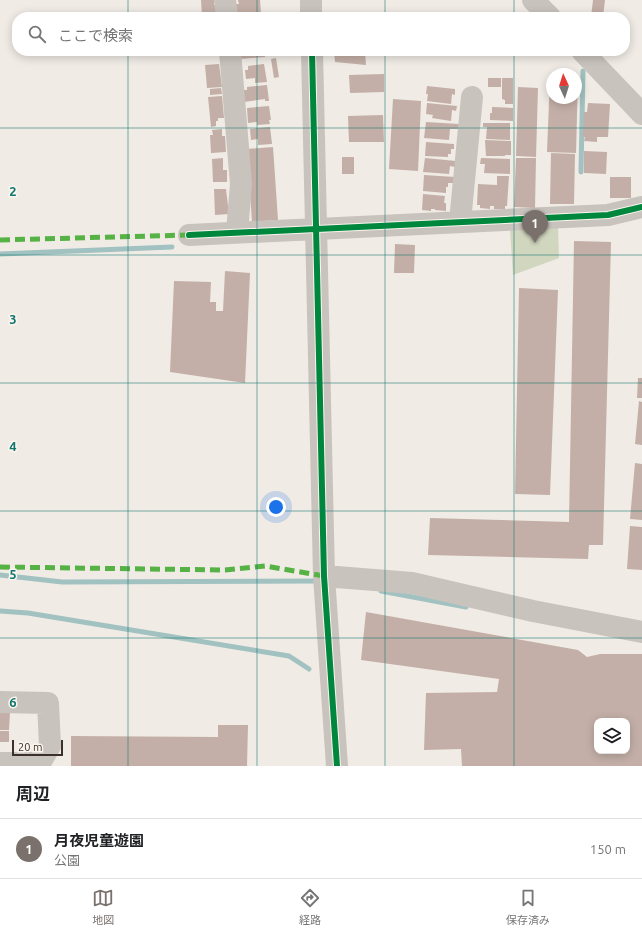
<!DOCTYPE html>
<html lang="ja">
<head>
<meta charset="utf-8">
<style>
	:root { --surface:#fff; --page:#f2f2f2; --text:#202124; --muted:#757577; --line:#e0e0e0; --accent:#7a716c }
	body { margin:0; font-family:Ubuntu,"Noto Sans JP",sans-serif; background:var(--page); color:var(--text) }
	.controls { position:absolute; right:12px; bottom:12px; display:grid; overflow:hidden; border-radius:8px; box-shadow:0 2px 10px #0003 }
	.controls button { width:36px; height:36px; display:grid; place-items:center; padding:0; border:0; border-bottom:1px solid var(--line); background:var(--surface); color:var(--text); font:20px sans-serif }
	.compass { position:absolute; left:546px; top:68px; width:36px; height:36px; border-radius:50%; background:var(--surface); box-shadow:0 2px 10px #0003; rotate:356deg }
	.scale { position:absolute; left:12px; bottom:10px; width:51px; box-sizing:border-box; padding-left:4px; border:2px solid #3b302b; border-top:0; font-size:11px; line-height:14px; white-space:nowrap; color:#3b302b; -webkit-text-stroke:3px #fbf5ee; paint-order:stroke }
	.you { position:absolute; left:276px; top:507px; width:14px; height:14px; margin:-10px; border:3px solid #fff; border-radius:50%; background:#1a73e8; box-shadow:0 0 0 6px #1a73e833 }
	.badge { display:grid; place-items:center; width:26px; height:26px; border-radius:50%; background:var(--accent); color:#fff; font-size:13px; font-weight:700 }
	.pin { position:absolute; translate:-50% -33px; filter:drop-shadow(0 1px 2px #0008) }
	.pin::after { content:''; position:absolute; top:21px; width:14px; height:12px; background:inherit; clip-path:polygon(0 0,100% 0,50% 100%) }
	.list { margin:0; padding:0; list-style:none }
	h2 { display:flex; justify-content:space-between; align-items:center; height:52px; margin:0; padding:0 16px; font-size:17px }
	h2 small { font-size:13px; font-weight:400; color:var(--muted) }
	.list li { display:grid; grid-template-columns:26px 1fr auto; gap:12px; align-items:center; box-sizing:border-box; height:60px; padding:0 16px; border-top:1px solid var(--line) }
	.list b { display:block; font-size:15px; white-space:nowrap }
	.list p { margin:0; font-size:13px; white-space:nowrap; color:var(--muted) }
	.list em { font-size:13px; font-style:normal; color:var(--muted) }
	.icon { flex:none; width:22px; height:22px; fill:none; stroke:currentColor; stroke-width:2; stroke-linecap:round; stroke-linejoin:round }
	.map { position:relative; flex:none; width:642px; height:766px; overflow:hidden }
	.search { position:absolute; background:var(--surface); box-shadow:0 2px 10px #0003; left:12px; right:12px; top:12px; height:44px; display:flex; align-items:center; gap:10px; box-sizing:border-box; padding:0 14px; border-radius:16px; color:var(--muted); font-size:15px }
	.sheet { height:112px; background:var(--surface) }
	nav { display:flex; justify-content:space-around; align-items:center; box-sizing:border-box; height:56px; border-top:1px solid var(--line); background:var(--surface); font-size:11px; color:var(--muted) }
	nav a { display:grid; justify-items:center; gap:2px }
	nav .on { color:var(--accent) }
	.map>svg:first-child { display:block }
	.green { fill:#d1d6bf }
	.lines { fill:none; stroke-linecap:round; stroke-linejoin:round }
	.stream { stroke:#a1c2c1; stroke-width:5 }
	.building { fill:#c3afa7; fill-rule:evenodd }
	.minor { stroke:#c9c3be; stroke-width:22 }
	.quiet { stroke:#57b246; stroke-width:5; stroke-dasharray:10 5; stroke-linecap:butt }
	.cycleway-casing { stroke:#fbf5ee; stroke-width:8 }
	.cycleway { stroke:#00873e; stroke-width:6 }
	.grid { fill:none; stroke:#0f766e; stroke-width:1; stroke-opacity:0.55 }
	.grid-label { font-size:13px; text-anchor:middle; font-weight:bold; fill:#0f766e; stroke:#fbf5ee; stroke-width:3; stroke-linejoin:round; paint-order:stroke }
</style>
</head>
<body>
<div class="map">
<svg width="642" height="766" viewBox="0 0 642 766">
	<rect width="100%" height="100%" fill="#f0ebe5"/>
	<path class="green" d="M558,227l1,31 -46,17 -3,-46z"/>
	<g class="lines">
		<path class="stream" d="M581,172l2,-101
			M0,254l172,-7
			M0,575l62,7 256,-1
			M381,591l85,16
			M0,611l28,2 261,43 20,13"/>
	</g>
	<path class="building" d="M201,0h13v5h3l1,12h-16z
		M238,0h22l1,14 -25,2 -1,-12h4z
		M593,0h12l-2,17h-12z
		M333,15h31v2h-31z
		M239,51h25l1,6 -26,2z
		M334,51h31l1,14 -31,-3z
		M276,58l3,19 -5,1 -3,-19z
		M219,64l3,23 -15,1 -2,-23z
		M264,64l3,18 -12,1v-5l-9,1 -1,-9h3v-4z
		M384,74v18l-34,1 -1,-18z
		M550,77h2v21h24v-20h2l-2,75 -29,-1z
		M488,78h13v9h-13z
		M502,78h11v26h-8v-4l-3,-1z
		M267,85l2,16h-4v-2l-21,3 -2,-12h5v-3z
		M427,86l28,3v6l-3,-1 -1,10 -24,-3 1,-7h-2z
		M518,87l20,1 -2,69 -20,-1z
		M221,88l1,6 -12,1v-6z
		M222,96l2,22h-6v3h-2v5l-5,1 -3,-30z
		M393,99l28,2 -3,70 -29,-2z
		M427,103l30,3 -1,5 -4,-1 -1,11 -19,-3 1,-3 -7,-1z
		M588,103l22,1 -2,33h-11v5l-13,-1 1,-4h-2l1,-25h3z
		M269,106l2,14h-2l1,4 -13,1v-3l-9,1 -1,-15z
		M492,107l21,1v13l-23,-1v-7h2z
		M383,115l1,27h-35l-1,-26z
		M426,122l33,2 -1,5h-8l-1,11 -25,-2z
		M483,123h27v17l-24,-1 1,-12h-4z
		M270,127l2,17 -14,1v-6l-7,1 -1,-11z
		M222,129v7h3l1,16 -15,1 -1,-18h3l-1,-5z
		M485,140l26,1v14h-6v1h-19z
		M426,142l28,2v5h-3v5h-3v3l-23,-1z
		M273,147l5,73 -26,2 -5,-73z
		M584,151l23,1 -1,22 -22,-1z
		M551,153l24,1 -1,50h-24z
		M342,157h12v17h-12z
		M223,158v12h4v12h-14l-1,-23z
		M425,158l31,3 -1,6 -5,-1 -1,8 -26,-2z
		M481,158l29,1v15l-26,-1 1,-9h-5z
		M516,158h20l-1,50 -21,-1z
		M424,175l31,2 -1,6h-6v4h-2v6l-23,-2z
		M497,176h12l-2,30h-2v3h-11v-3h-4v3l-10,-1v-3h-3l1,-21 19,1z
		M610,177h21v21h-21z
		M214,189h12l3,25 -14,1z
		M423,194l22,2 -1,7h2v8l-11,-1v-1h-4v2l-9,-1z
		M574,241l37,1 -8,303h-14l-1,14 -160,-4 2,-37 139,4z
		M395,244l20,1 -1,28h-20z
		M225,271l25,2 -5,110 -75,-11 4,-91 37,1 -1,20h6v9h7z
		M519,288l39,2 -8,205 -35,-1z
		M638,378h4v20h-5z
		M639,401l3,1v43l-7,-1z
		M635,463l7,1v56l-12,-1z
		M630,526l12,1v43l-15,-1z
		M366,612l212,38 9,7 13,-3h42v112h-180l-1,-17 -37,1 2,-57 71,-1 2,-13 -138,-19zM597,721h30v30h-30z
		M0,712h10l-1,18h-9z
		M218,725h30l-1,41h-176v-30l147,1z
		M0,731h9v11h-9z"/>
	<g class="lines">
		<path class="minor" d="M225,0l2,17
			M311,0v17
			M533,0l17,17
			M230,51l11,133 -4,48
			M312,51l12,525 13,190
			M582,51l60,63
			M460,222l12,-125
			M189,235l419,-20 34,-8
			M324,576l88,7 121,28 109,21
			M0,702l48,1 2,43 -10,17h-40"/>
		<path class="quiet" d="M0,240l189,-5
			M0,567l225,3 40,-4 59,10"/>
		<defs>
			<path id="cycleway" d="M312,51l12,525 13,190
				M189,235l419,-20 34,-8"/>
		</defs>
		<use href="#cycleway" class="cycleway-casing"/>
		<use href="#cycleway" class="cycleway"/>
	</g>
	<path class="grid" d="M128,0v17M257,0v17M385,0v17M514,0v17M128,51v715M257,51v715M385,51v715M514,51v715M0,128h642M0,255h642M0,383h642M0,511h642M0,638h642"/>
	<g class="grid-label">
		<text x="13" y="196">2</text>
		<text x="13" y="324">3</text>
		<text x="13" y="451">4</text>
		<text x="13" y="579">5</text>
		<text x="13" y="707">6</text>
	</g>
</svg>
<div class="controls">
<button><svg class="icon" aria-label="layers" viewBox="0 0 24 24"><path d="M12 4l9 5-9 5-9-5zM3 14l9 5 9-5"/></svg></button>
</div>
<svg class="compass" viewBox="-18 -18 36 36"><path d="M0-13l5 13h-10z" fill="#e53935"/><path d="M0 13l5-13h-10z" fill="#757577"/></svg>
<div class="scale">20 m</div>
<div class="you"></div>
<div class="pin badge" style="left:535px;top:243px">1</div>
<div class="search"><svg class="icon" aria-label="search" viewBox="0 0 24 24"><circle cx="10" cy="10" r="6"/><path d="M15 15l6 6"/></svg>ここで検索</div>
</div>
<section class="sheet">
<h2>周辺<small></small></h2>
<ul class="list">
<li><span class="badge">1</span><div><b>月夜児童遊園</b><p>公園</p></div><em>150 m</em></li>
</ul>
</section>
<nav>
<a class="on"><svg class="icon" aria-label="map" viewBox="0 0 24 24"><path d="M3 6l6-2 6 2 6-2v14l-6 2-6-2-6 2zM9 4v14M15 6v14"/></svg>地図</a>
<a><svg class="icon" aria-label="directions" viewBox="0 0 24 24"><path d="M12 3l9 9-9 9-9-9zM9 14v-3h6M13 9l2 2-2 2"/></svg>経路</a>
<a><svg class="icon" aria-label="saved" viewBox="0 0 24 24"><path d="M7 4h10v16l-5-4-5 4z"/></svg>保存済み</a>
</nav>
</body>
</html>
